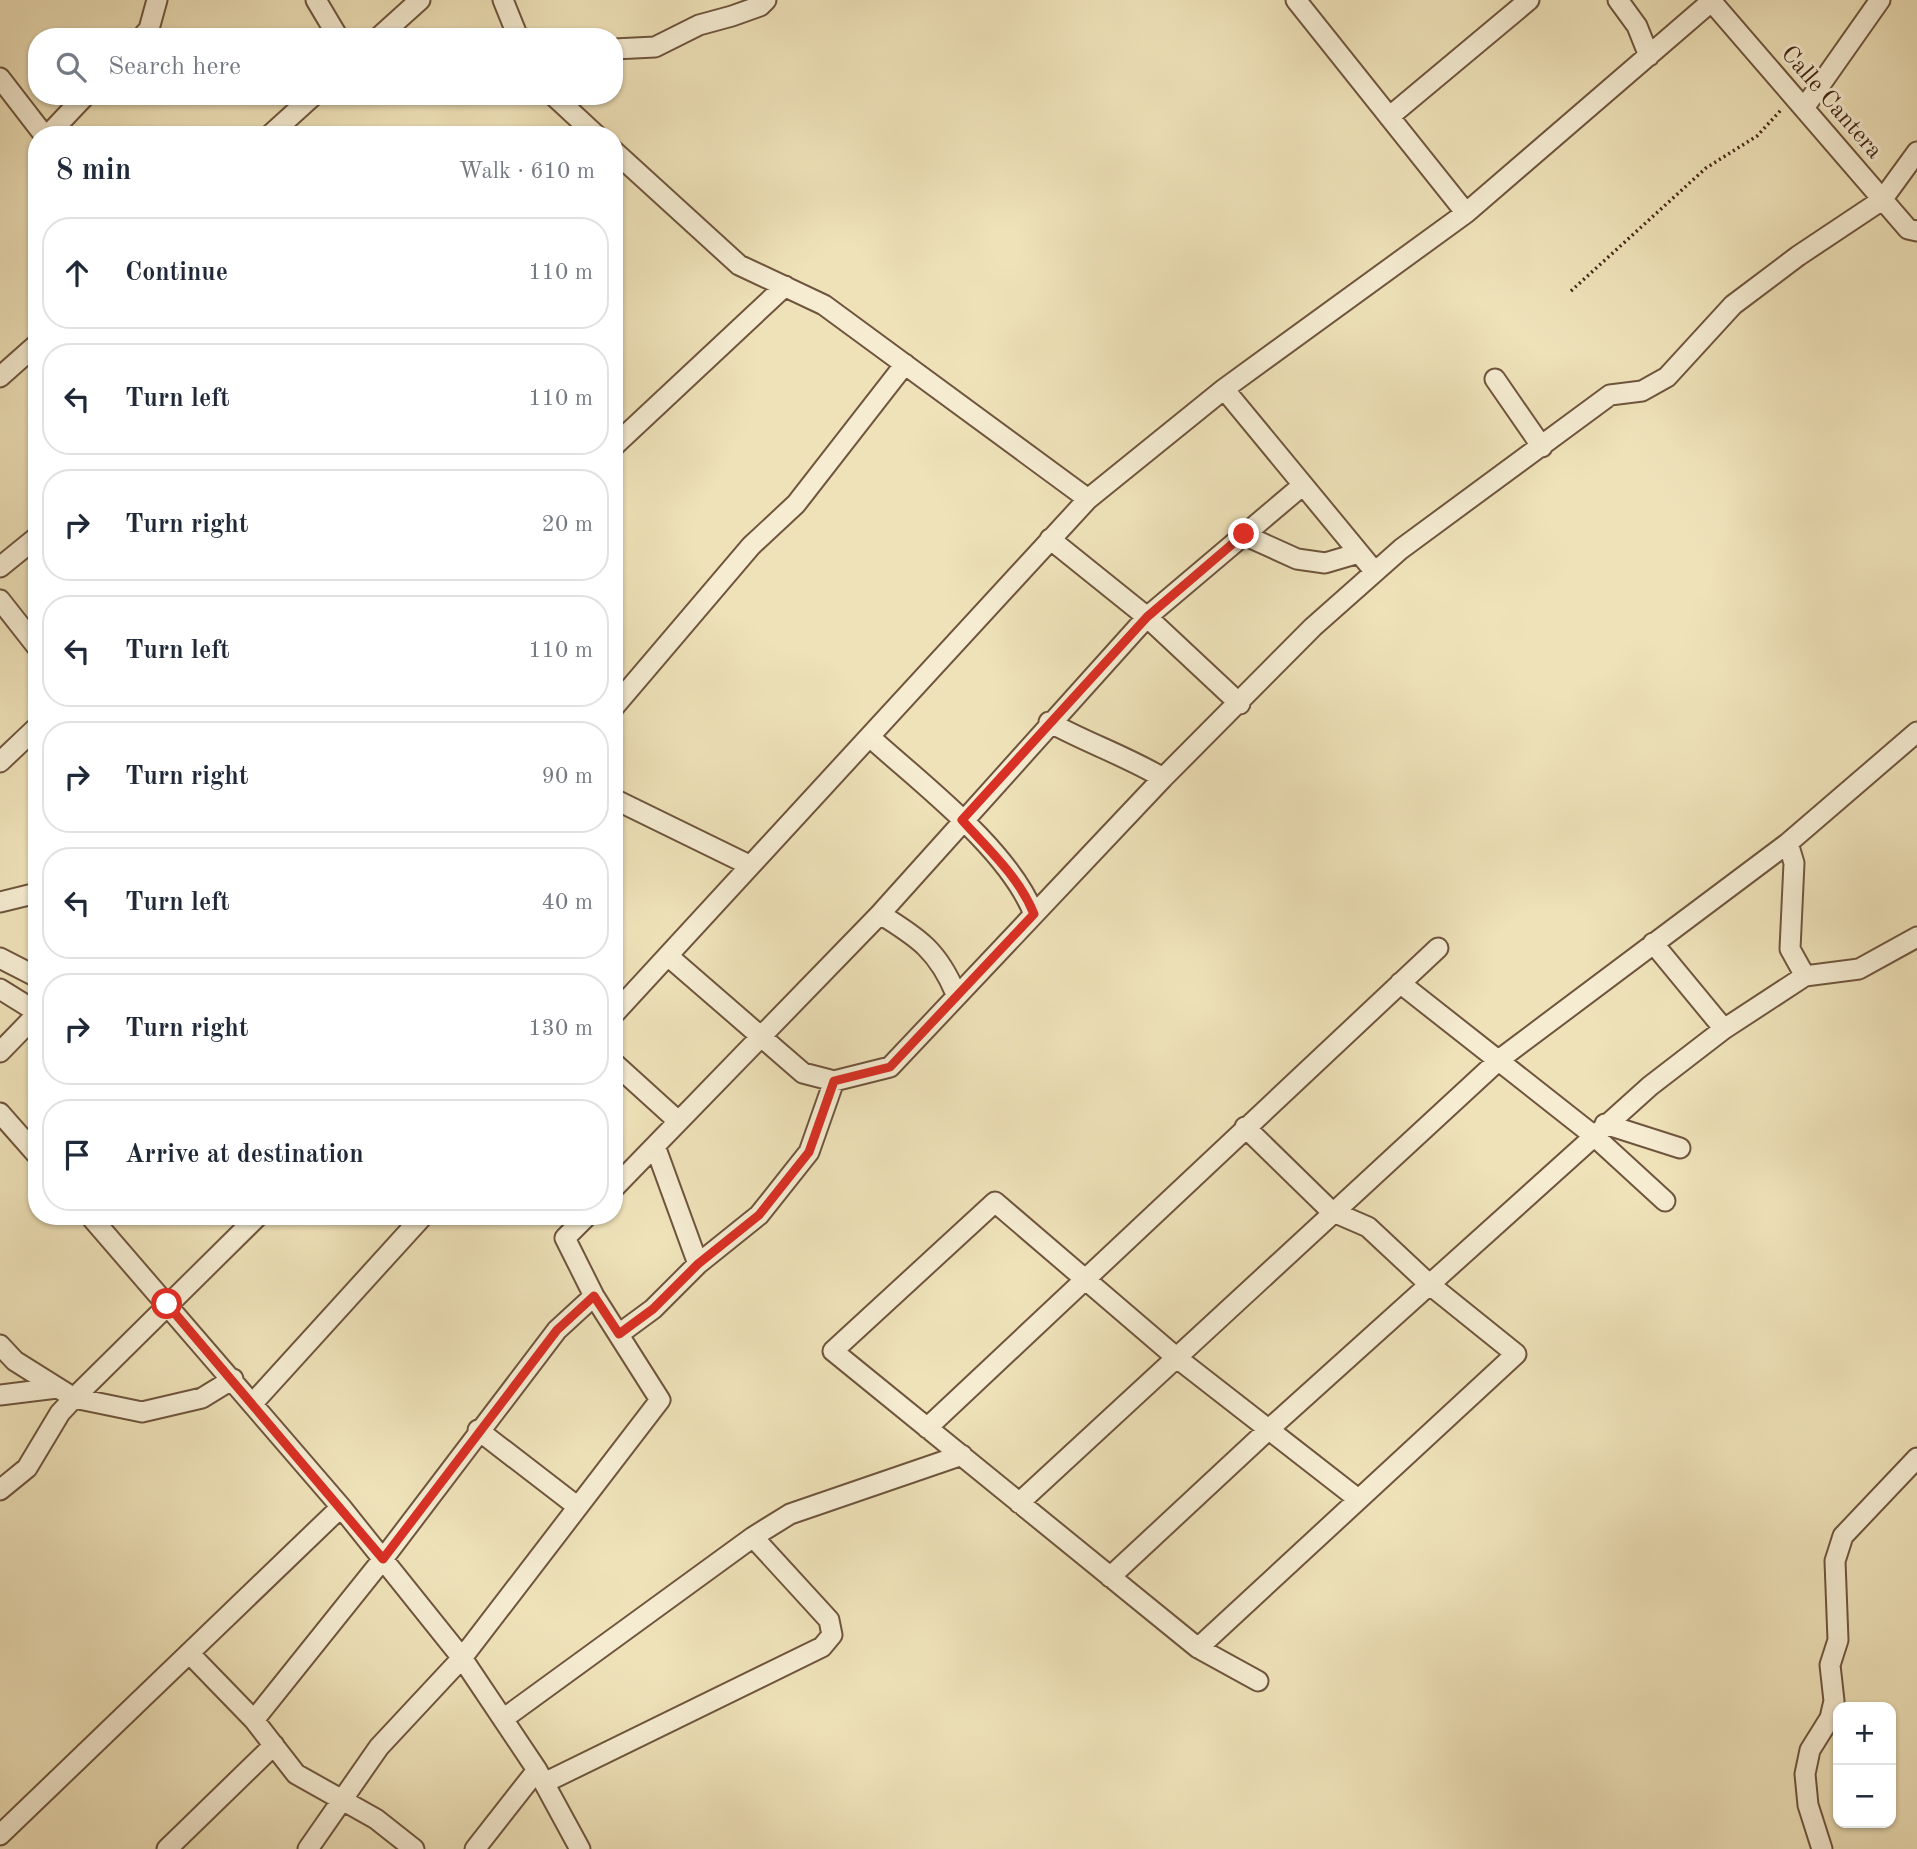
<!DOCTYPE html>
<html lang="en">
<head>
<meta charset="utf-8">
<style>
	:root { --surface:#fff; --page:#f6f6f7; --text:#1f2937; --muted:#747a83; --line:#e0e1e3 }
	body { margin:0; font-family:"Old Standard TT",serif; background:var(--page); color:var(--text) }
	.controls { position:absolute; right:21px; bottom:21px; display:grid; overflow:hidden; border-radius:14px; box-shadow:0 2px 5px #0004 }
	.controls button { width:63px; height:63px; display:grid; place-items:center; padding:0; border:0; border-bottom:2px solid var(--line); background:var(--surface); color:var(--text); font:35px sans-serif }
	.stop { position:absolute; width:21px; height:21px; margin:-16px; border:5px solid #d93025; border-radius:50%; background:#fff }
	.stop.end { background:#d93025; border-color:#fff; box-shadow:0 2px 7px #0008 }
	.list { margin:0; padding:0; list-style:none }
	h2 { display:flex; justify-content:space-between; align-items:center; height:91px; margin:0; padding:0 28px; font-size:30px }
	h2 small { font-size:23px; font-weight:400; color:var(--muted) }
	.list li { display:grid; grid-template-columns:46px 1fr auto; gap:21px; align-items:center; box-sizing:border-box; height:112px; margin:0 14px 14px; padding:0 14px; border:2px solid var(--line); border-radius:28px }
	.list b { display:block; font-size:26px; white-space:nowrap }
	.list em { font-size:23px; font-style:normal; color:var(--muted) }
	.icon { flex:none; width:38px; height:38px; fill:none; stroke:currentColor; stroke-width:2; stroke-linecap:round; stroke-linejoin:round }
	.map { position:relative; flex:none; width:1917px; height:1849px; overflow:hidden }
	.search { position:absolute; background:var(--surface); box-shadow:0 2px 5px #0004; left:28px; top:28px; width:595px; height:77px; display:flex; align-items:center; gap:18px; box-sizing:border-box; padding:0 24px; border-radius:28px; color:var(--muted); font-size:26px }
	.panel { position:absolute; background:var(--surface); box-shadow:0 2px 5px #0004; left:28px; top:126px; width:595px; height:1099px; border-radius:28px }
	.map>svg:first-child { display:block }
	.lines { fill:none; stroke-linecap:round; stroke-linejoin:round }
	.minor-casing { stroke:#6f553d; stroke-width:23 }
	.path { stroke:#442614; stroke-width:3.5; stroke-dasharray:2 3.5; stroke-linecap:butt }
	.minor { stroke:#f5ecd2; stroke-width:19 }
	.route { stroke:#d93025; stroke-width:9 }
	.labels { text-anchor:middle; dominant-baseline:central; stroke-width:6; stroke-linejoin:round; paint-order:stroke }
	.street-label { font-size:24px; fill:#442614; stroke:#f5ecd2 }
</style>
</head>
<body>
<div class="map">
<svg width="1917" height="1849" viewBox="0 0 1917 1849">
	<rect width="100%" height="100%" fill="#efe2b9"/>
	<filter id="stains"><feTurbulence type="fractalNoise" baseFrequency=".00286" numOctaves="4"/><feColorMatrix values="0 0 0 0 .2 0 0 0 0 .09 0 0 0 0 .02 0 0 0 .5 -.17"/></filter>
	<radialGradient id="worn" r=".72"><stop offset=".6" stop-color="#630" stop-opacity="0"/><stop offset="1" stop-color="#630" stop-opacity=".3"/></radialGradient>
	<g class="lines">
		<defs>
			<path id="minor" d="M316,0l22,37
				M503,0l15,37
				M1296,0l170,213
				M1618,0l19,26 12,30
				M1712,2l196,227 9,2
				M142,37l7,-8 8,-29
				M379,37l41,-37
				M614,49l41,-2 44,-22 33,-9 28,-10 6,-6
				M0,78l44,57
				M554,96l42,39
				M1804,108l76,-108
				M1389,117l140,-117
				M48,135l37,-39
				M270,135l43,-39
				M614,151l125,114 85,40 264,194
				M0,377l37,-33
				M1495,379l47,68
				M1224,389l151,183
				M614,446l171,-160
				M1244,535l53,24 28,4 34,-10
				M1050,539l97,78 93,87
				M0,567l37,-30
				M0,600l37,47
				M614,707l137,-161 45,-42 109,-140
				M1049,722c38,21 77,34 114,56
				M871,738c52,47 137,111 163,176
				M0,762l37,-35
				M614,799l135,66
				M1788,843l6,20 -4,86 15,27
				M0,902l37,-9
				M880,914c39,24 58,37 76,80
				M1653,943l71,86
				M668,956l135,117 31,8 56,-14 273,-289 150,-151 88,-78 209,-154 32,-4 25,-14 66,-72 65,-49 84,-56 35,-48
				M0,958l37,19
				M1400,983l193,152 72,66
				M0,989l37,23
				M614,1014l474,-515 136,-110 242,-176 247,-213
				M0,1052l37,-38
				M614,1063l64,58
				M0,1113l37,42
				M1605,1124l75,24
				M655,1146l43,118
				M614,1188l266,-274 267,-297 156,-132
				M90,1216l251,291 121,151 75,112 43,79
				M619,1334l34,-25 45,-45 61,-49 50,-63 25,-71
				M0,1345l15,16 59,37 68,14 60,-14 31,-19
				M0,1395l57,-7
				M253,1403l170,-187
				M927,1428l511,-480
				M478,1430l100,77
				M0,1490l27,-22 33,-55 14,-15 184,-182
				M1019,1503l481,-444 288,-216 129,-111
				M1110,1577l158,-147 382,-344 74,-57 81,-53 54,-7 58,-32
				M1198,1648l318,-294 -87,-70 -61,-57 -37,-16 -86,-84
				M189,1653l65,67 42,54 80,45 38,30
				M1258,1681l-60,-33 -365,-297 162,-149 182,156 181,141
				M503,1719l250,-182 37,-23 172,-59
				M254,1720l129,-161 174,-229 37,-34
				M544,1783l278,-136 10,-12 -3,-15 -76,-83
				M0,1835l341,-328
				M167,1849l107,-104
				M308,1849l71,-102 83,-89 198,-258 -66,-104 -29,-58 22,-22
				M475,1849l62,-79
				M1822,1849l-14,-44 -3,-31 5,-24 20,-32 4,-17 -4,-36 8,-25 -3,-79 8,-25 74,-78"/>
		</defs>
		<use href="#minor" class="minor-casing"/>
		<path class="path" d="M1571,291l135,-123 51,-32 24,-26"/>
		<use href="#minor" class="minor"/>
	</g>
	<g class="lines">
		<path class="route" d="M167,1304l216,255 174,-229 37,-34 25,38 34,-25 45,-45 61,-49 50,-63 25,-71 56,-14 144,-153c-15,-37 -45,-64 -72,-94l185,-203 97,-83"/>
	</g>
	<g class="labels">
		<g class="street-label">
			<text transform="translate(1831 103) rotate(49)">Calle Cantera</text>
		</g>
	</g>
	<rect width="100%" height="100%" filter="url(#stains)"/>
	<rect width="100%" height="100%" fill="url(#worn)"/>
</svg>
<div class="controls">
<button>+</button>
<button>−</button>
</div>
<div class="stop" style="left:167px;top:1304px"></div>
<div class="stop end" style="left:1244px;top:534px"></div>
<div class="search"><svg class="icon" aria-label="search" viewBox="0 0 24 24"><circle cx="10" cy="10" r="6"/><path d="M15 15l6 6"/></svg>Search here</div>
<section class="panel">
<h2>8 min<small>Walk · 610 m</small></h2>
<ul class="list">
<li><svg class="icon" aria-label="ahead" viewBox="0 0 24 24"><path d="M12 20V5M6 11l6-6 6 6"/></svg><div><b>Continue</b></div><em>110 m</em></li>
<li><svg class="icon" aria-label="left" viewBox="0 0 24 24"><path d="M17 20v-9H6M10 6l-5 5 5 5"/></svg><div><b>Turn left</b></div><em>110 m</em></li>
<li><svg class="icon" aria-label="right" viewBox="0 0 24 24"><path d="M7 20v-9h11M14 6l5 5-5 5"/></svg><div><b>Turn right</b></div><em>20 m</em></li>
<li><svg class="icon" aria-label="left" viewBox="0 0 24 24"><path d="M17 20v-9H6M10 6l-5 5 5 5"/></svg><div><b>Turn left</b></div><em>110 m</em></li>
<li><svg class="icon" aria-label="right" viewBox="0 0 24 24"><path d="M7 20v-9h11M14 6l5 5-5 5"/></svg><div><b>Turn right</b></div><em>90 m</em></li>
<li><svg class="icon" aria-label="left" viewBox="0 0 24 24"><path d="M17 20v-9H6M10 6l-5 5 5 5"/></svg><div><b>Turn left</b></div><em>40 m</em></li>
<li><svg class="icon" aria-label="right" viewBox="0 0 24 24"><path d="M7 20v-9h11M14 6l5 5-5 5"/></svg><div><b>Turn right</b></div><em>130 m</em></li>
<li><svg class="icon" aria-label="arrive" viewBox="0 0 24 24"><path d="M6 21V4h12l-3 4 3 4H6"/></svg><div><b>Arrive at destination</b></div></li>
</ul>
</section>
</div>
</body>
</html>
